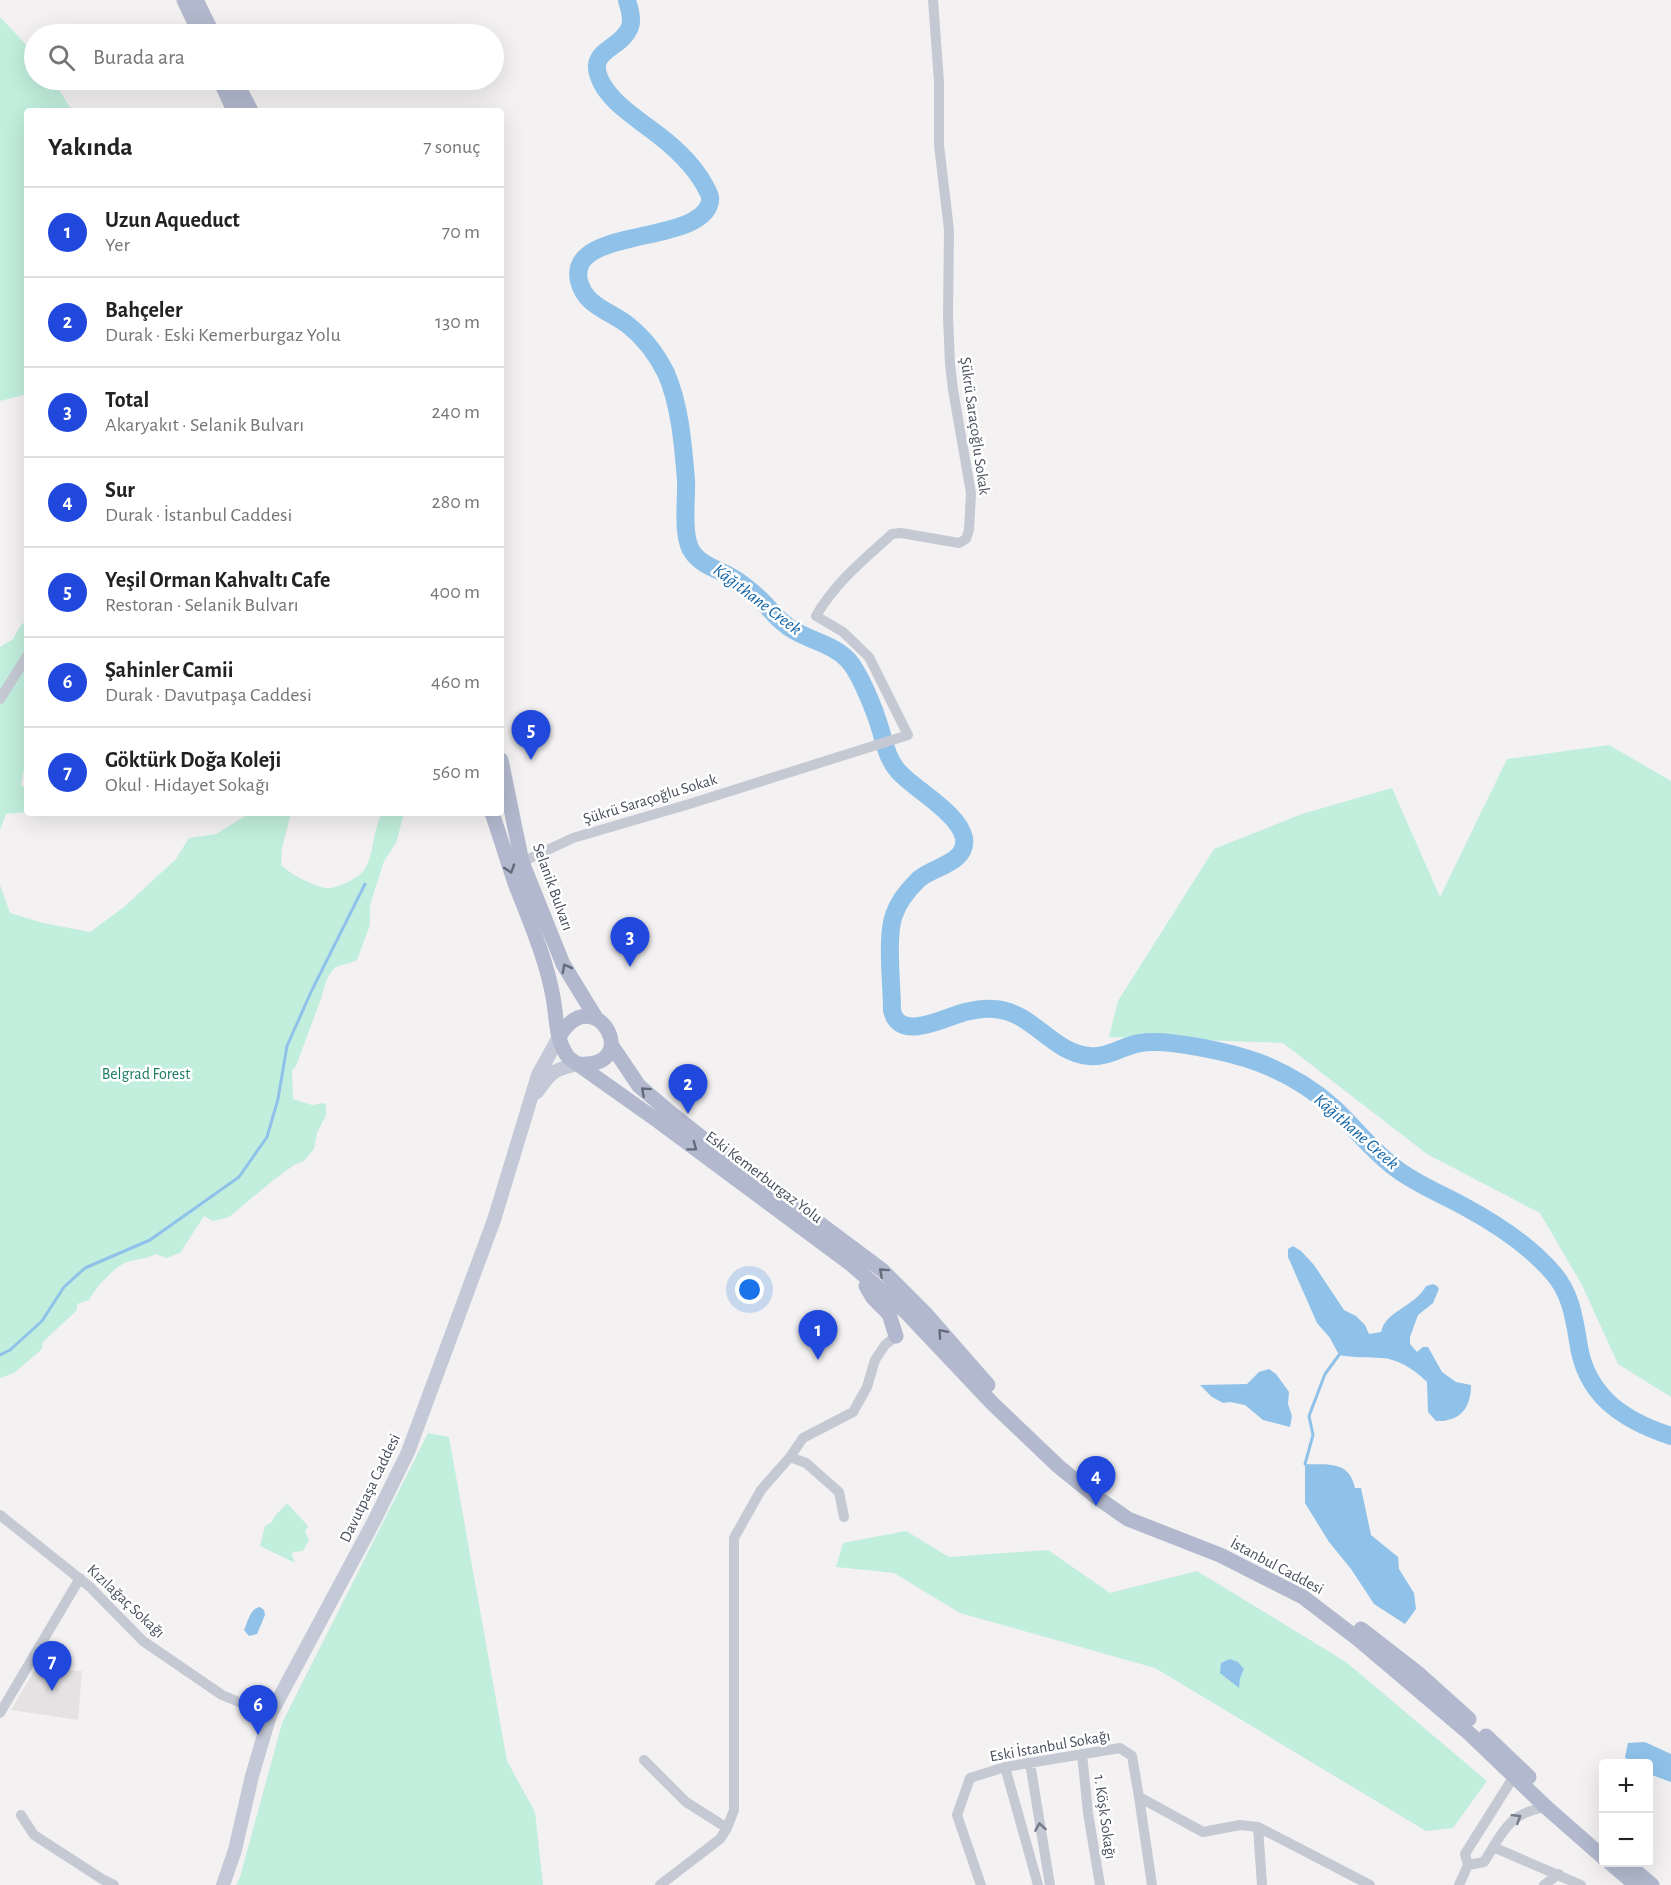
<!DOCTYPE html>
<html lang="tr">
<head>
<meta charset="utf-8">
<style>
	:root { --surface:#fff; --page:#f2f2f2; --text:#222; --muted:#767676; --line:#e0e0e0; --accent:#2148dd }
	body { margin:0; font-family:"Alegreya Sans",sans-serif; background:var(--page); color:var(--text) }
	.controls { position:absolute; right:18px; bottom:18px; display:grid; overflow:hidden; border-radius:6px; box-shadow:0 6px 24px #0002 }
	.controls button { width:54px; height:54px; display:grid; place-items:center; padding:0; border:0; border-bottom:2px solid var(--line); background:var(--surface); color:var(--text); font:30px sans-serif }
	.you { position:absolute; left:750px; top:1290px; width:21px; height:21px; margin:-15px; border:4px solid #fff; border-radius:50%; background:#1a73e8; box-shadow:0 0 0 9px #1a73e833 }
	.badge { display:grid; place-items:center; width:39px; height:39px; border-radius:50%; background:var(--accent); color:#fff; font-size:20px; font-weight:700 }
	.pin { position:absolute; translate:-50% -50px; filter:drop-shadow(0 2px 3px #0008) }
	.pin::after { content:''; position:absolute; top:32px; width:21px; height:18px; background:inherit; clip-path:polygon(0 0,100% 0,50% 100%) }
	.list { margin:0; padding:0; list-style:none }
	h2 { display:flex; justify-content:space-between; align-items:center; height:78px; margin:0; padding:0 24px; font-size:26px }
	h2 small { font-size:20px; font-weight:400; color:var(--muted) }
	.list li { display:grid; grid-template-columns:39px 1fr auto; gap:18px; align-items:center; box-sizing:border-box; height:90px; padding:0 24px; border-top:2px solid var(--line) }
	.list b { display:block; font-size:22px; white-space:nowrap }
	.list p { margin:0; font-size:20px; white-space:nowrap; color:var(--muted) }
	.list em { font-size:20px; font-style:normal; color:var(--muted) }
	.icon { flex:none; width:33px; height:33px; fill:none; stroke:currentColor; stroke-width:2; stroke-linecap:round; stroke-linejoin:round }
	.map { position:relative; flex:none; width:1671px; height:1885px; overflow:hidden }
	.search { position:absolute; background:var(--surface); box-shadow:0 6px 24px #0002; left:24px; top:24px; width:480px; height:66px; display:flex; align-items:center; gap:15px; box-sizing:border-box; padding:0 21px; border-radius:33px; color:var(--muted); font-size:22px }
	.panel { position:absolute; background:var(--surface); box-shadow:0 6px 24px #0002; left:24px; top:108px; width:480px; height:708px; border-radius:6px }
	.map>svg:first-child { display:block }
	.education { fill:#e4e2e2 }
	.green { fill:#c1eedd }
	.water { fill:#90c2e9 }
	.lines { fill:none; stroke-linecap:round; stroke-linejoin:round }
	.stream { stroke:#90c2e9; stroke-width:3 }
	.river { stroke:#90c2e9; stroke-width:18 }
	.street { stroke:#c5c9d4; stroke-width:10 }
	.secondary { stroke:#c4c9d8; stroke-width:14 }
	.primary { stroke:#b2b9ce; stroke-width:15 }
	.oneway { stroke:#636a79 }
	.oneway2 { stroke:#747a87 }
	.labels { text-anchor:middle; dominant-baseline:central; stroke-width:5; stroke-linejoin:round; paint-order:stroke }
	.street-label { font-size:16px; fill:#494f5d; stroke:#fff }
	.park-label { font-size:16px; fill:#1b7d62; stroke:#fff }
	.water-label { font-size:18px; font-style:italic; fill:#1266a7; stroke:#fff }
</style>
</head>
<body>
<div class="map">
<svg width="1671" height="1885" viewBox="0 0 1671 1885">
	<rect width="100%" height="100%" fill="#f3f1f1"/>
	<path class="education" d="M36,1668l46,3 -4,49 -67,-10z"/>
	<path class="green" d="M0,17l34,36v27h19l19,31h-45v283l-27,7z
		M27,620v133l-6,32 6,4v23l-21,2 -6,16v-183l13,-8 8,-14z
		M1609,745l62,36v616l-53,-33 -36,-79 -42,-72 -113,-59 -144,-111 -174,-6 9,-36 96,-152 88,-35 90,-26 48,109 67,-138z
		M250,813h41l-9,35 -1,17c9,8 16,12 27,17 18,8 22,8 40,0 9,-5 16,-9 20,-19 6,-16 6,-35 14,-50h25l-4,4 -7,26 -12,18 -14,44v20l-13,35c-6,3 -13,4 -19,6 -10,5 -14,20 -16,30l-26,70 -4,4 1,29 19,6 12,-2 2,2v10l-9,18 -3,16 -10,12 -10,4 -23,17 -42,35 -16,4 -9,-5 -24,37 -14,5 -10,-4c-10,5 -19,5 -29,8 -12,4 -32,26 -38,38l-12,4v6l-34,32 -1,7 -28,24 -14,5v-493l10,28 33,10 47,9 34,-25 52,-48 13,-21 27,-4z
		M428,1433l21,4 58,324 28,51 8,73h-307l4,-8 42,-154z
		M287,1503l21,23 -3,5 4,9 -6,11 -10,1 -1,3 3,8 -35,-17 5,-20 7,-4 2,-5z
		M906,1531l43,26 99,-7 62,43 87,-22 149,91 141,119 -34,47 -27,3 -271,-163 -195,-55 -66,-40 -58,-6 7,-24z"/>
	<path class="water" d="M1293,1246l8,5 13,14 30,45 12,6 9,9 4,9 12,-2c4,-21 35,-26 45,-46l7,-2 4,2 2,3 -6,14 -15,12 -8,22v7l7,8 6,-5h5l14,25 14,10 15,3c0,23 -11,37 -35,36l-8,-9 -1,-30c-11,-11 -28,-23 -45,-24 -15,-1 -28,0 -43,-3l-9,-17 -13,-15 -29,-66v-8z
		M1269,1369l7,5 13,18 -1,12 4,12 -2,11 -27,-7 -18,-15 -15,-3 -7,1 -11,-6 -12,-12 47,-1 12,-12z
		M1305,1464c23,1 44,-4 50,24h6l10,47 27,22 1,12 15,24 2,16 -11,15 -31,-20 -23,-35 -22,-27 -24,-39z
		M260,1607l4,3 1,5 -8,19 -8,2 -5,-6c4,-8 6,-22 16,-23z
		M1230,1659l8,3 6,7 -4,9 -1,10 -19,-15 1,-10z
		M1645,1742l26,12v28l-22,-8 -1,-10 -17,-1 -6,-6 3,-14z"/>
	<g class="lines">
		<path class="stream" d="M0,1355l10,-5 32,-29 22,-34 21,-19 65,-28 89,-63 28,-40 11,-38 9,-53 24,-54 54,-108
			M1305,1464l8,-29 -4,-19 16,-42 14,-19"/>
		<path class="river" d="M627,0c2,8 6,18 3,27 -10,25 -49,22 -26,60 11,17 29,29 45,41 22,16 43,34 56,58 4,7 7,12 4,19 -15,40 -142,22 -130,76 6,25 31,30 49,44 15,12 29,30 38,48 14,32 17,71 20,107 1,19 -5,58 7,73 9,13 28,17 40,25 12,7 22,16 32,26 9,10 17,20 30,27 17,10 39,14 53,29 12,13 27,51 32,68 5,16 7,30 18,43 17,19 61,42 66,67 4,26 -34,29 -47,43 -9,9 -19,22 -23,34 -8,20 -2,71 -2,95 7,33 53,7 73,2 9,-2 19,-4 29,-3 38,2 58,44 95,47 19,2 33,-10 51,-13 27,-5 94,10 120,20 28,11 53,26 75,46 22,21 39,44 63,61 22,16 46,25 69,38 31,17 63,38 86,65 17,19 21,43 25,68 7,54 44,79 93,95"/>
		<path class="street" d="M0,699l27,-43
			M522,862l51,-24 113,-33 222,-70 -39,-78 -26,-25 -27,-16c19,-33 48,-57 76,-82l9,-1 58,10 7,-4 3,-9 2,-37 -18,-103 -3,-26 -2,-47 1,-87 -10,-85v-63l-6,-82
			M790,1457l16,6 33,29 5,25
			M0,1515l90,72 53,54 79,54 48,20
			M0,1713l80,-135
			M1082,1754l6,59 12,72
			M644,1760l42,42 41,26
			M1030,1763l20,122
			M1005,1767l33,118
			M1139,1797l13,88
			M21,1815l13,20 68,44 12,6
			M1258,1827l4,58
			M1493,1847l88,38
			M1468,1865l16,-3c19,-30 24,-49 62,-55
			M660,1885l60,-46 7,-11 7,-18v-272l27,-48 29,-33 13,-19 50,-26 14,-25 8,-27 10,-15 11,-9
			M981,1885l-24,-70 13,-37 35,-11 115,-19 12,8 7,41 64,35 37,-7 18,2 112,58
			M1459,1885l9,-20 -3,-11 44,-70 6,-7
			M1544,1885l15,-11"/>
		<path class="secondary" d="M537,1092c14,-20 16,-22 40,-28
			M223,1885l12,-35 17,-74 18,-61 103,-192 35,-71 86,-232 44,-145 21,-38"/>
		<path class="primary" d="M184,0l16,34
			M196,0l17,34
			M220,80l14,31
			M235,80l16,31
			M501,760l21,102 41,102 33,54
			M492,813c8,23 15,47 23,70 14,37 31,75 38,114 4,20 2,44 16,61l89,63 194,144 54,47 86,91 66,63 37,30 33,23 92,36 83,42 55,42 112,95 76,73 58,51
			M559,1037c36,-61 87,33 18,27
			M612,1046l27,40 27,23 49,39 52,36 115,86 43,43 63,72
			M866,1286l7,12 16,16 7,22
			M1361,1629l58,45 50,45
			M1486,1736l43,41
			M1609,1862l27,23
			M1625,1862l27,23"/>
	</g>
	<defs><path id="oneway-chevron" d="M-2-3.5L2.5 0L-2 3.5" fill="none" stroke-width="1.6" stroke-linecap="round" stroke-linejoin="round" transform="scale(1.5)"/></defs>
	<g class="oneway">
		<use href="#oneway-chevron" transform="translate(510 869) rotate(72)"/>
		<use href="#oneway-chevron" transform="translate(566 968) rotate(-118)"/>
		<use href="#oneway-chevron" transform="translate(645 1091) rotate(-138)"/>
		<use href="#oneway-chevron" transform="translate(693 1147) rotate(37)"/>
		<use href="#oneway-chevron" transform="translate(883 1272) rotate(-138)"/>
		<use href="#oneway-chevron" transform="translate(942 1333) rotate(-131)"/>
	</g>
	<g class="oneway2">
		<use href="#oneway-chevron" transform="translate(1517 1818) rotate(-32)"/>
		<use href="#oneway-chevron" transform="translate(1040 1827) rotate(-99)"/>
	</g>
	<g class="labels">
		<g class="street-label">
			<text transform="translate(975 426) rotate(82)">Şükrü Saraçoğlu Sokak</text>
			<text transform="translate(650 799) rotate(-17)">Şükrü Saraçoğlu Sokak</text>
			<text transform="translate(553 887) rotate(70)">Selanik Bulvarı</text>
			<text transform="translate(764 1177) rotate(37)">Eski Kemerburgaz Yolu</text>
			<text transform="translate(370 1488) rotate(-64)">Davutpaşa Caddesi</text>
			<text transform="translate(1277 1566) rotate(28)">İstanbul Caddesi</text>
			<text transform="translate(126 1601) rotate(43)">Kızılağaç Sokağı</text>
			<text transform="translate(1050 1746) rotate(-10)">Eski İstanbul Sokağı</text>
			<text transform="translate(1105 1817) rotate(82)">1. Köşk Sokağı</text>
		</g>
		<g class="park-label">
			<text x="146" y="1074">Belgrad Forest</text>
		</g>
		<g class="water-label">
			<text transform="translate(757 600) rotate(37)">Kâğıthane Creek</text>
			<text transform="translate(1356 1132) rotate(41)">Kâğıthane Creek</text>
		</g>
	</g>
</svg>
<div class="controls">
<button>+</button>
<button>−</button>
</div>
<div class="you"></div>
<div class="pin badge" style="left:818px;top:1360px">1</div>
<div class="pin badge" style="left:688px;top:1114px">2</div>
<div class="pin badge" style="left:630px;top:967px">3</div>
<div class="pin badge" style="left:1096px;top:1506px">4</div>
<div class="pin badge" style="left:531px;top:760px">5</div>
<div class="pin badge" style="left:258px;top:1735px">6</div>
<div class="pin badge" style="left:52px;top:1691px">7</div>
<div class="search"><svg class="icon" aria-label="search" viewBox="0 0 24 24"><circle cx="10" cy="10" r="6"/><path d="M15 15l6 6"/></svg>Burada ara</div>
<section class="panel">
<h2>Yakında<small>7 sonuç</small></h2>
<ul class="list">
<li><span class="badge">1</span><div><b>Uzun Aqueduct</b><p>Yer</p></div><em>70 m</em></li>
<li><span class="badge">2</span><div><b>Bahçeler</b><p>Durak · Eski Kemerburgaz Yolu</p></div><em>130 m</em></li>
<li><span class="badge">3</span><div><b>Total</b><p>Akaryakıt · Selanik Bulvarı</p></div><em>240 m</em></li>
<li><span class="badge">4</span><div><b>Sur</b><p>Durak · İstanbul Caddesi</p></div><em>280 m</em></li>
<li><span class="badge">5</span><div><b>Yeşil Orman Kahvaltı Cafe</b><p>Restoran · Selanik Bulvarı</p></div><em>400 m</em></li>
<li><span class="badge">6</span><div><b>Şahinler Camii</b><p>Durak · Davutpaşa Caddesi</p></div><em>460 m</em></li>
<li><span class="badge">7</span><div><b>Göktürk Doğa Koleji</b><p>Okul · Hidayet Sokağı</p></div><em>560 m</em></li>
</ul>
</section>
</div>
</body>
</html>
